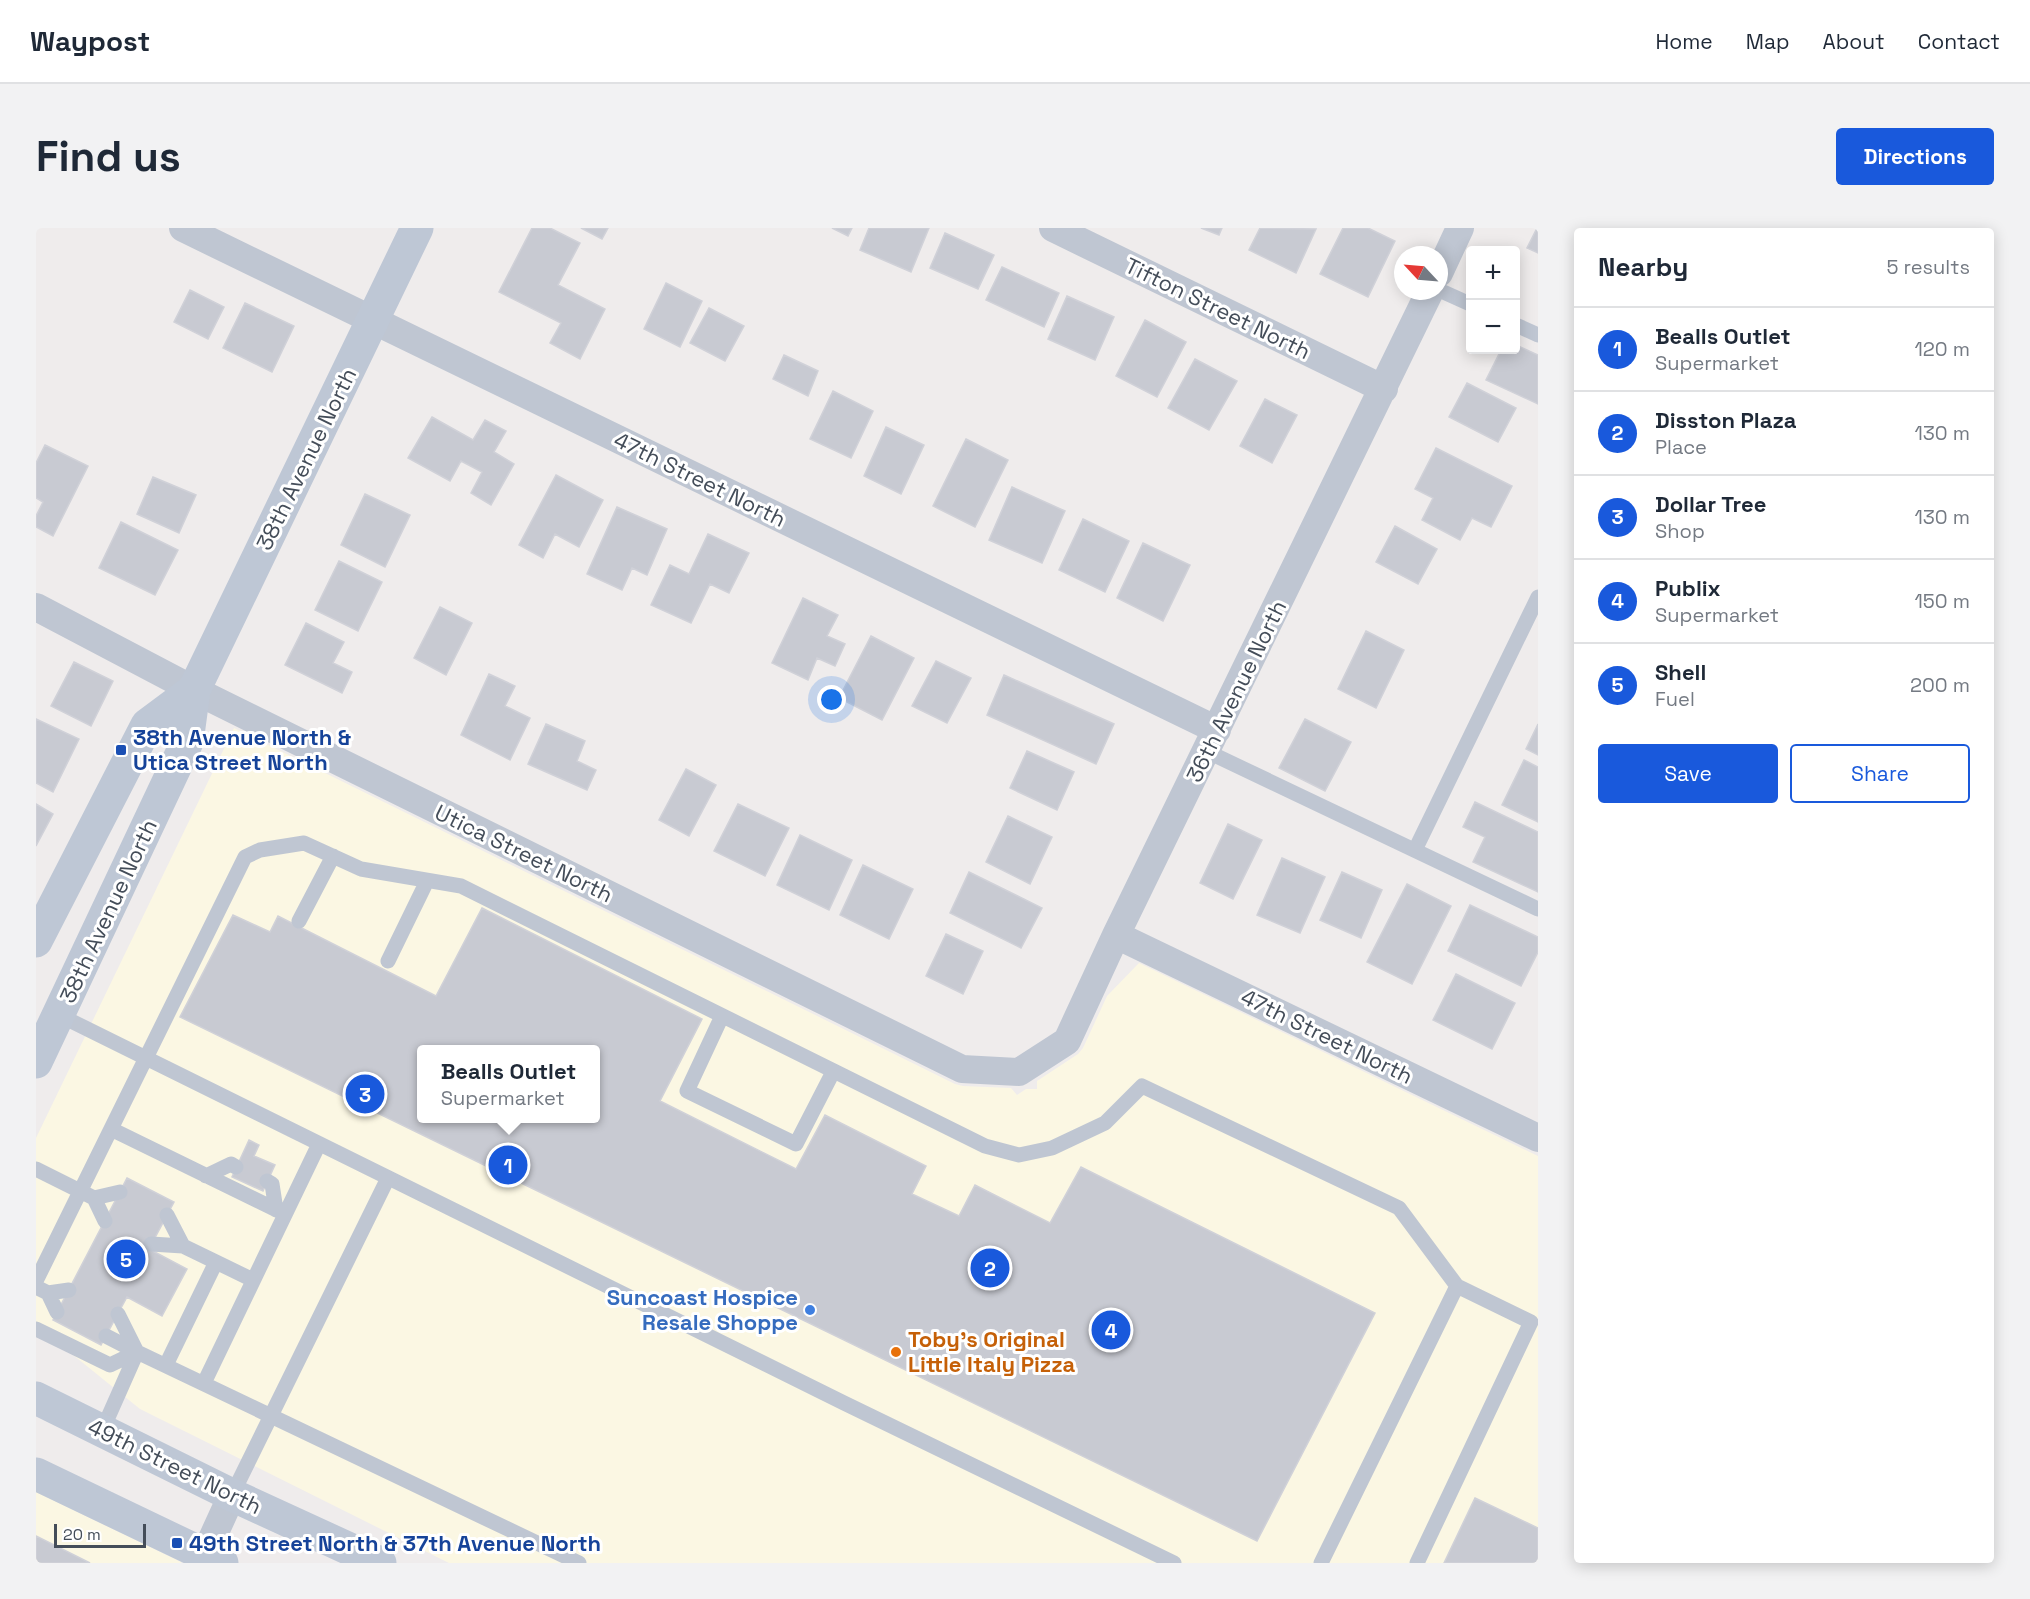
<!DOCTYPE html>
<html lang="en">
<head>
<meta charset="utf-8">
<style>
	:root { --surface:#fff; --page:#f2f2f3; --text:#1f2937; --muted:#747a83; --line:#e0e1e3; --accent:#1959dc }
	body { margin:0; font-family:"Space Grotesk",sans-serif; background:var(--page); color:var(--text) }
	.controls { position:absolute; right:18px; top:18px; display:grid; overflow:hidden; border-radius:6px; box-shadow:0 3px 15px #0003 }
	.controls button { width:54px; height:54px; display:grid; place-items:center; padding:0; border:0; border-bottom:2px solid var(--line); background:var(--surface); color:var(--text); font:30px sans-serif }
	.compass { position:absolute; left:1358px; top:18px; width:54px; height:54px; border-radius:50%; background:var(--surface); box-shadow:0 3px 15px #0003; rotate:296deg }
	.scale { position:absolute; left:18px; bottom:15px; width:92px; box-sizing:border-box; padding-left:6px; border:3px solid #444d59; border-top:0; font-size:16px; line-height:21px; white-space:nowrap; color:#444d59; -webkit-text-stroke:4px #fff; paint-order:stroke }
	.you { position:absolute; left:796px; top:472px; width:21px; height:21px; margin:-15px; border:4px solid #fff; border-radius:50%; background:#1a73e8; box-shadow:0 0 0 9px #1a73e833 }
	.badge { display:grid; place-items:center; width:39px; height:39px; border-radius:50%; background:var(--accent); color:#fff; font-size:20px; font-weight:700 }
	.pin { position:absolute; translate:-50% -50%; border:3px solid #fff; box-shadow:0 2px 6px #0006 }
	.popup { position:absolute; left:381px; top:817px; width:183px; height:78px; box-sizing:border-box; display:grid; place-content:center; border-radius:6px; background:var(--surface); filter:drop-shadow(0 2px 4px #0005); font-size:20px; white-space:nowrap; color:var(--muted) }
	.popup b { font-size:22px; color:var(--text) }
	.popup::after { content:''; position:absolute; left:50%; top:100%; margin-left:-12px; border:12px solid transparent; border-top-color:var(--surface) }
	.list { margin:0; padding:0; list-style:none }
	h2 { display:flex; justify-content:space-between; align-items:center; height:78px; margin:0; padding:0 24px; font-size:26px }
	h2 small { font-size:20px; font-weight:400; color:var(--muted) }
	.list li { display:grid; grid-template-columns:39px 1fr auto; gap:18px; align-items:center; box-sizing:border-box; height:84px; padding:0 24px; border-top:2px solid var(--line) }
	.list b { display:block; font-size:22px; white-space:nowrap }
	.list p { margin:0; font-size:20px; white-space:nowrap; color:var(--muted) }
	.list em { font-size:20px; font-style:normal; color:var(--muted) }
	.actions { display:flex; gap:12px; padding:18px 24px }
	.actions a { flex:1; padding:14px 0; border:2px solid var(--accent); border-radius:6px; text-align:center; font-size:21px; color:var(--accent) }
	.actions .main { background:var(--accent); color:#fff }
	.map { position:relative; flex:none; width:1502px; height:1335px; overflow:hidden; border-radius:6px }
	header { display:flex; align-items:center; gap:36px; box-sizing:border-box; height:84px; padding:0 30px; background:var(--surface); border-bottom:2px solid var(--line) }
	header strong { font-size:28px }
	nav { display:flex; gap:33px; margin-inline-start:auto; font-size:21px }
	.intro { display:flex; align-items:center; justify-content:space-between; box-sizing:border-box; height:144px; padding:0 36px }
	h1 { margin:0; font-size:42px }
	.button { padding:15px 27px; border-radius:6px; background:var(--accent); color:#fff; font-size:21px; font-weight:700 }
	main { display:flex; gap:36px; padding:0 36px }
	aside { flex:1; background:var(--surface); border-radius:6px; box-shadow:0 3px 15px #0003 }
	.map>svg:first-child { display:block }
	.commercial { fill:#fbf7e3; fill-rule:evenodd }
	.building { fill:#c8cad2; stroke:#d0d1d8; stroke-width:1.5; fill-rule:evenodd }
	.lines { fill:none; stroke-linecap:round; stroke-linejoin:round }
	.lane { stroke:#bfc6d2; stroke-width:15 }
	.street { stroke:#bfc6d2; stroke-width:28 }
	.secondary { stroke:#bec7d5; stroke-width:33 }
	.transit-dot { fill:#1a4fb4; stroke:#fff; stroke-width:2 }
	.shop-dot { fill:#3f7fe0; stroke:#fff; stroke-width:2 }
	.food-dot { fill:#e8710a; stroke:#fff; stroke-width:2 }
	.labels { text-anchor:middle; dominant-baseline:central; stroke-width:6; stroke-linejoin:round; paint-order:stroke }
	.street-label { font-size:22px; fill:#444d59; stroke:#fff }
	.transit-label { font-size:22px; font-weight:bold; fill:#164399; stroke:#fff; text-anchor:start }
	.shop-label { font-size:22px; font-weight:bold; fill:#366cbe; stroke:#fff; text-anchor:end }
	.food-label { font-size:22px; font-weight:bold; fill:#c56008; stroke:#fff; text-anchor:start }
</style>
</head>
<body>
<header>
<strong>Waypost</strong>
<nav><a>Home</a><a>Map</a><a>About</a><a>Contact</a></nav>
</header>
<div class="intro"><h1>Find us</h1><a class="button">Directions</a></div>
<main>
<div class="map">
<svg width="1502" height="1335" viewBox="0 0 1502 1335">
	<rect width="100%" height="100%" fill="#efecec"/>
	<path class="commercial" d="M198,500l721,356 8,2 48,2 6,7 9,-6h11v-8l41,-27 5,-6 24,-52 32,-33 399,193v407h-1089l-309,-154 -104,-84v-187zM385,822h174v68h-174z
		M0,1264l145,70v1h-145z"/>
	<path class="building" d="M496,0h18l30,15 -22,42 47,24 -25,50 -30,-16 11,-20 -62,-31z
		M545,0h27l-6,11z
		M796,0h20l-4,8z
		M833,0h60l-18,44 -51,-22z
		M1165,0h21l-3,7z
		M1224,0l56,1 -20,44 -47,-23z
		M1307,0h25l27,13 -27,56 -48,-23z
		M1501,0h1v25l-11,-5z
		M909,5l49,22 -16,34 -48,-21z
		M966,39l57,26 -15,34 -58,-27z
		M630,55l36,18 -22,46 -36,-18z
		M154,62l34,17 -16,32 -34,-17z
		M1031,68l47,21 -19,43 -47,-21z
		M209,75l49,23 -22,46 -49,-24z
		M673,80l35,18 -19,35 -35,-18z
		M1109,92l41,22 -29,55 -41,-21z
		M1480,117l22,10v49l-52,-24 15,-30h15z
		M748,127l34,16 -10,25 -35,-17z
		M1159,131l42,22 -28,49 -41,-22z
		M1431,155l49,25 -18,34 -49,-25z
		M797,163l40,20 -22,47 -41,-19z
		M1229,171l32,16 -25,48 -32,-17z
		M396,189l41,23 12,-20 21,11 -12,21 20,12 -23,41 -20,-12 11,-21 -21,-11 -11,20 -42,-23z
		M850,199l38,18 -23,49 -37,-18z
		M930,211l42,21 -33,67 -42,-21z
		M9,217l43,21 -35,70 -17,-9v-11l7,-14 -7,-4v-35z
		M1400,220l76,38 -21,41 -19,-9 -12,22 -38,-20 11,-22 -18,-9z
		M520,247l47,25 -24,47 -24,-13 -12,24 -24,-13z
		M117,249l43,18 -17,38 -42,-19z
		M976,259l53,24 -23,52 -53,-23z
		M329,266l45,21 -25,52 -44,-22z
		M581,279l50,22 -20,46 -15,-7 -10,22 -35,-16z
		M1047,291l46,22 -24,51 -46,-22z
		M85,294l57,28 -23,45 -56,-27z
		M1359,298l42,23 -19,35 -42,-22z
		M672,306l41,19 -20,40 -19,-9 -19,39 -40,-18 19,-40 19,9z
		M1107,315l47,22 -27,56 -46,-23z
		M303,333l43,21 -24,49 -43,-21z
		M767,370l35,17 -11,21 18,8 -10,22 -18,-8 -9,22 -36,-17z
		M404,379l32,16 -26,52 -32,-17z
		M270,395l38,19 -11,21 19,9 -10,21 -57,-28z
		M1330,403l38,19 -28,58 -38,-19z
		M835,408l43,22 -32,62 -43,-22z
		M900,433l35,17 -24,45 -35,-17z
		M38,434l39,19 -22,45 -40,-20z
		M453,446l26,12 -10,20 25,12 -20,42 -49,-25z
		M968,447l110,49 -18,40 -109,-49z
		M0,491l43,20 -26,53 -17,-9z
		M1269,491l46,23 -26,49 -46,-23z
		M510,496l39,17 -8,20 19,9 -9,20 -59,-26z
		M1502,496v31l-12,-6z
		M991,523l47,21 -17,38 -47,-22z
		M1488,532l14,7v55l-36,-17z
		M650,541l30,16 -27,51 -30,-16z
		M1439,574l63,30v60l-65,-30 12,-25 -22,-10z
		M0,576l17,10 -17,32z
		M702,576l51,24 -24,48 -51,-25z
		M972,588l44,21 -22,47 -44,-22z
		M1192,596l34,16 -29,59 -33,-16z
		M764,607l52,25 -23,50 -52,-25z
		M1246,630l43,19 -25,56 -43,-18z
		M827,637l50,24 -24,50 -49,-24z
		M933,644l73,36 -21,40 -71,-35z
		M1306,644l40,18 -21,48 -41,-18z
		M1371,656l44,22 -39,78 -45,-22z
		M1434,677l68,32v15l-17,34 -73,-35z
		M446,680l220,111 -42,82 136,68 29,-54 101,51 -14,28 47,22 16,-31 75,38 31,-56 294,146 -118,228 -1077,-524 53,-102 37,17 8,-16 158,80zM385,822h174v68h-174z
		M910,706l37,17 -20,43 -37,-18z
		M1420,746l59,29 -23,46 -59,-29z
		M213,912l10,5 -5,11 21,9 -12,26 -31,-14z
		M91,950l47,24 -25,47 38,20 -25,47 -35,-19 -26,48 -48,-25z
		M1439,1270l63,30v35h-94z
		M0,1308l54,27h-54z"/>
	<g class="lines">
		<path class="lane" d="M1403,62l31,14
			M1480,97l22,10
			M1170,523l332,158
			M1379,622l123,-253
			M263,693l34,-65
			M352,733l39,-80
			M23,787l785,388 330,160
			M686,788l-35,75 109,53 37,-72
			M75,901l174,85
			M0,941l58,29
			M170,948l25,-12 5,3
			M231,953l5,3 4,26
			M131,987l16,31 33,16
			M69,993l-11,-23 26,-6
			M115,1016l32,2
			M0,1053l209,-424 15,-7 44,-7 57,26 100,17 524,260 34,9 33,-7 53,-25 37,-37 257,122 58,78 -136,277
			M0,1059l12,6 21,-3
			M12,1065l9,19
			M82,1086l19,38
			M0,1101l74,36 27,-13 442,211
			M70,1108l31,16
			M130,1137l50,-103 37,18
			M168,1155l115,-239
			M66,1203l35,-79
			M196,1267l156,-317
			M1381,1335l114,-241 -74,-36"/>
		<path class="street" d="M147,0l1034,502
			M1017,0l331,161
			M1403,45l21,-45
			M0,379l158,83 768,379 57,3 48,-31 49,-106 314,-644
			M1080,707l422,203
			M165,1335l31,-68"/>
		<path class="secondary" d="M0,713l111,-216 47,-35
			M0,834l151,-320 7,-52 223,-462
			M0,1170l196,97 148,68
			M0,1246l186,89"/>
	</g>
	<g class="transit-dot">
		<rect x="79" y="516" width="12" height="12" rx="3"/>
		<rect x="135" y="1309" width="12" height="12" rx="3"/>
	</g>
	<circle class="shop-dot" cx="774" cy="1082" r="6"/>
	<circle class="food-dot" cx="860" cy="1124" r="6"/>
	<g class="labels">
		<g class="street-label">
			<text transform="translate(1182 80) rotate(26)">Tifton Street North</text>
			<text transform="translate(270 231) rotate(-64)">38th Avenue North</text>
			<text transform="translate(664 251) rotate(26)">47th Street North</text>
			<text transform="translate(1200 463) rotate(-64)">36th Avenue North</text>
			<text transform="translate(488 625) rotate(26)">Utica Street North</text>
			<text transform="translate(72 683) rotate(-65)">38th Avenue North</text>
			<text transform="translate(1291 808) rotate(26)">47th Street North</text>
			<text transform="translate(139 1238) rotate(26)">49th Street North</text>
		</g>
		<g class="transit-label">
			<text x="97" y="509">38th Avenue North &amp;<tspan x="97" dy="25">Utica Street North</tspan></text>
			<text x="153" y="1315">49th Street North &amp; 37th Avenue North</text>
		</g>
		<g class="shop-label">
			<text x="762" y="1069">Suncoast Hospice<tspan x="762" dy="25">Resale Shoppe</tspan></text>
		</g>
		<g class="food-label">
			<text x="872" y="1111">Toby's Original<tspan x="872" dy="25">Little Italy Pizza</tspan></text>
		</g>
	</g>
</svg>
<div class="controls">
<button>+</button>
<button>−</button>
</div>
<svg class="compass" viewBox="-18 -18 36 36"><path d="M0-13l5 13h-10z" fill="#e53935"/><path d="M0 13l5-13h-10z" fill="#747a83"/></svg>
<div class="scale">20 m</div>
<div class="you"></div>
<div class="pin badge" style="left:472px;top:937px">1</div>
<div class="popup"><b>Bealls Outlet</b>Supermarket</div>
<div class="pin badge" style="left:954px;top:1040px">2</div>
<div class="pin badge" style="left:329px;top:866px">3</div>
<div class="pin badge" style="left:1075px;top:1102px">4</div>
<div class="pin badge" style="left:90px;top:1031px">5</div>
</div>
<aside>
<h2>Nearby<small>5 results</small></h2>
<ul class="list">
<li><span class="badge">1</span><div><b>Bealls Outlet</b><p>Supermarket</p></div><em>120 m</em></li>
<li><span class="badge">2</span><div><b>Disston Plaza</b><p>Place</p></div><em>130 m</em></li>
<li><span class="badge">3</span><div><b>Dollar Tree</b><p>Shop</p></div><em>130 m</em></li>
<li><span class="badge">4</span><div><b>Publix</b><p>Supermarket</p></div><em>150 m</em></li>
<li><span class="badge">5</span><div><b>Shell</b><p>Fuel</p></div><em>200 m</em></li>
</ul>
<div class="actions"><a class="main">Save</a><a>Share</a></div>
</aside>
</main>
</body>
</html>
